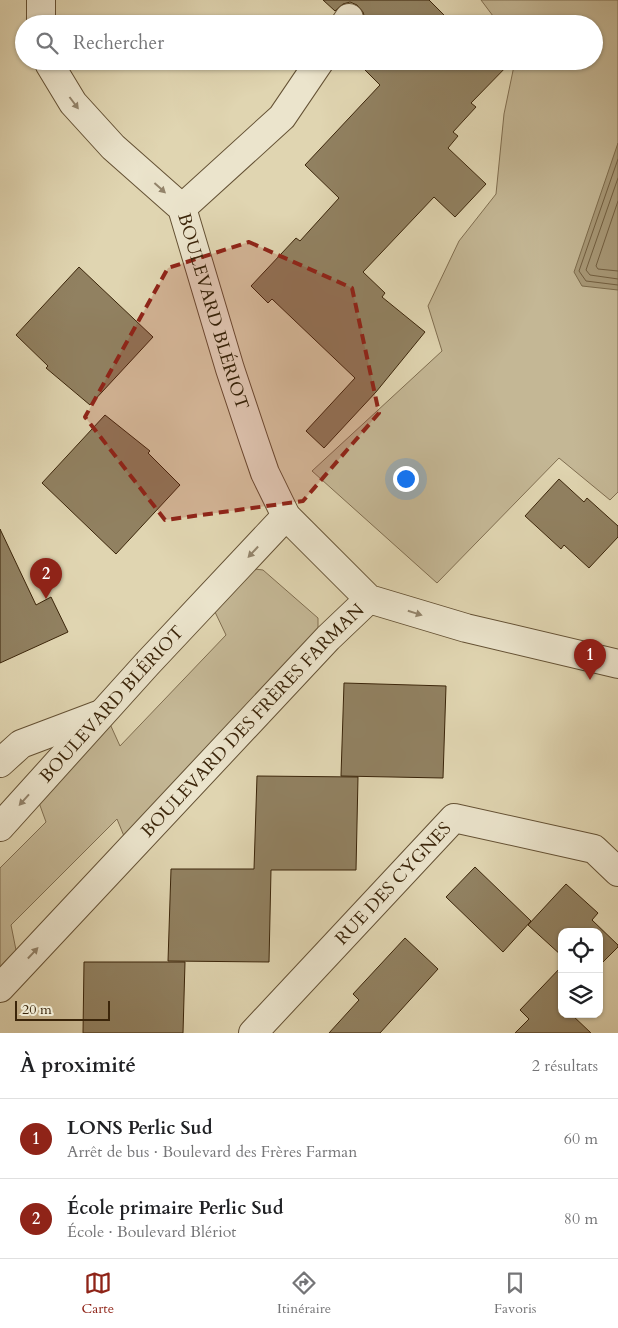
<!DOCTYPE html>
<html lang="fr">
<head>
<meta charset="utf-8">
<style>
	:root { --surface:#fff; --page:#f6f6f6; --text:#202124; --muted:#757577; --line:#e0e0e0; --accent:#8f2418 }
	body { margin:0; font-family:Cardo,serif; background:var(--page); color:var(--text) }
	.controls { position:absolute; right:15px; bottom:15px; display:grid; overflow:hidden; border-radius:10px; box-shadow:0 1px 4px #0004 }
	.controls button { width:45px; height:45px; display:grid; place-items:center; padding:0; border:0; border-bottom:1px solid var(--line); background:var(--surface); color:var(--text); font:25px sans-serif }
	.scale { position:absolute; left:15px; bottom:12px; width:95px; box-sizing:border-box; padding-left:5px; border:2px solid #3b250a; border-top:0; font-size:14px; line-height:18px; white-space:nowrap; color:#3b250a; -webkit-text-stroke:4px #ebe4cc; paint-order:stroke }
	.you { position:absolute; left:405px; top:478px; width:18px; height:18px; margin:-12px; border:4px solid #fff; border-radius:50%; background:#1a73e8; box-shadow:0 0 0 8px #1a73e833 }
	.badge { display:grid; place-items:center; width:32px; height:32px; border-radius:50%; background:var(--accent); color:#fff; font-size:16px; font-weight:700 }
	.pin { position:absolute; translate:-50% -41px; filter:drop-shadow(0 1px 2px #0008) }
	.pin::after { content:''; position:absolute; top:26px; width:18px; height:15px; background:inherit; clip-path:polygon(0 0,100% 0,50% 100%) }
	.list { margin:0; padding:0; list-style:none }
	h2 { display:flex; justify-content:space-between; align-items:center; height:65px; margin:0; padding:0 20px; font-size:21px }
	h2 small { font-size:16px; font-weight:400; color:var(--muted) }
	.list li { display:grid; grid-template-columns:32px 1fr auto; gap:15px; align-items:center; box-sizing:border-box; height:80px; padding:0 20px; border-top:1px solid var(--line) }
	.list b { display:block; font-size:19px; white-space:nowrap }
	.list p { margin:0; font-size:16px; white-space:nowrap; color:var(--muted) }
	.list em { font-size:16px; font-style:normal; color:var(--muted) }
	.icon { flex:none; width:28px; height:28px; fill:none; stroke:currentColor; stroke-width:2; stroke-linecap:round; stroke-linejoin:round }
	.map { position:relative; flex:none; width:618px; height:1033px; overflow:hidden }
	.search { position:absolute; background:var(--surface); box-shadow:0 1px 4px #0004; left:15px; right:15px; top:15px; height:55px; display:flex; align-items:center; gap:12px; box-sizing:border-box; padding:0 18px; border-radius:28px; color:var(--muted); font-size:19px }
	.sheet { height:225px; background:var(--surface) }
	nav { display:flex; justify-content:space-around; align-items:center; box-sizing:border-box; height:70px; border-top:1px solid var(--line); background:var(--surface); font-size:14px; color:var(--muted) }
	nav a { display:grid; justify-items:center; gap:2px }
	nav .on { color:var(--accent) }
	.map>svg:first-child { display:block }
	.green { fill:#c4b795; stroke:#806e50 }
	.water { fill:#a89978; stroke:#7c6b4c }
	.lines { fill:none; stroke-linecap:round; stroke-linejoin:round }
	.shore { stroke:#725f41; stroke-width:1 }
	.building { fill:#918161; stroke:#3b250a }
	.minor-casing { stroke:#645134; stroke-width:30 }
	.minor { stroke:#ebe4cc; stroke-width:28 }
	.oneway { fill:#93846b }
	.marked { fill:#8f2418; fill-opacity:0.2; stroke:#8f2418; stroke-width:4; stroke-dasharray:10 6; stroke-linejoin:round }
	.labels { text-anchor:middle; dominant-baseline:central; stroke-width:4.5; stroke-linejoin:round; paint-order:stroke }
	.street-label { font-size:18px; fill:#3b250a; stroke:#ebe4cc }
</style>
</head>
<body>
<div class="map">
<svg width="618" height="1033" viewBox="0 0 618 1033">
	<rect width="100%" height="100%" fill="#e0d5b1"/>
	<filter id="stains"><feTurbulence type="fractalNoise" baseFrequency=".004" numOctaves="4"/><feColorMatrix values="0 0 0 0 .2 0 0 0 0 .09 0 0 0 0 .02 0 0 0 .5 -.17"/></filter>
	<radialGradient id="worn" r=".72"><stop offset=".6" stop-color="#630" stop-opacity="0"/><stop offset="1" stop-color="#630" stop-opacity=".3"/></radialGradient>
	<path class="green" d="M481,0h137v492l-8,8 -51,-42 -122,125 -125,-112 130,-120 -14,-45 31,-65 37,-47 8,-80 11,-53h79v-37h-95z
		M255,569l8,1 55,48v13l-192,210 -9,-22 -106,106 5,25 -16,17v-99l46,-46 -8,-22 72,-76 10,22 106,-111 -11,-23z"/>
	<path class="water" d="M618,143v147l-36,-4 -8,-14z"/>
	<g class="lines">
		<path class="shore" d="M618,159l-39,112 7,10 32,4
			M618,178l-32,92 4,5 28,4
			M618,201l-22,65 2,3 20,2"/>
	</g>
	<path class="building" d="M323,0h106l15,15 -9,9h-72l2,-5 -2,-7 -6,-7 -7,-3 -7,2 -8,7z
		M356,61h156l-41,42 5,4 -23,25 5,4 -10,12 38,36 -31,33 -21,-20 -71,75 22,21 -3,4 43,35 -49,60 -52,56 -18,-17 49,-53 -83,-79 -4,4 -17,-17 45,-48 4,3 39,-43 -34,-33 75,-80z
		M79,267l74,70 -63,68 -44,-37 2,-2 -32,-31z
		M105,415l45,36 -2,2 32,32 -64,69 -74,-71z
		M559,479l25,23 3,-4 31,28v11l-29,31 -25,-23 -3,4 -36,-33z
		M0,529l36,76 15,-8 17,35 -68,31z
		M344,683l102,3 -3,92 -102,-2z
		M257,776l101,1 -2,93h-85l-2,92 -101,-1 3,-92h83z
		M475,867l56,54 -28,31 -57,-55z
		M566,884l32,29 -6,7 26,25v2l-19,19v-34h-37v24l-34,-31z
		M405,938l33,31 -58,64h-51l30,-33 -6,-6z
		M84,962h101l-2,71h-100z
		M562,966v48h9l20,19h-76l14,-14 -9,-9z"/>
	<g class="lines">
		<defs>
			<g id="minor">
				<path d="M41,0v24"/>
				<path d="M345,24l4,-6"/>
				<path id="s1" d="M49,61l1,4 23,38 40,44 69,61 48,161 24,72 11,32 21,43 83,83 97,29 152,36"/>
				<path d="M182,208l100,-91 38,-56"/>
				<path d="M0,763l21,-19 77,-29"/>
				<path id="s2" d="M0,827l147,-163 139,-148"/>
				<path id="s3" d="M0,988l328,-350 41,-39"/>
				<path id="s4" d="M253,1033l201,-215 140,31 24,23"/>
			</g>
		</defs>
		<use href="#minor" class="minor-casing"/>
		<use href="#minor" class="minor"/>
	</g>
	<defs><path id="oneway-solid" d="M-6-.8H1V-3.2L6.5 0L1 3.2V.8H-6Z" transform="scale(1.25)"/></defs>
	<g class="oneway">
		<use href="#oneway-solid" transform="translate(74 103) rotate(53)"/>
		<use href="#oneway-solid" transform="translate(160 188) rotate(42)"/>
		<use href="#oneway-solid" transform="translate(253 552) rotate(133)"/>
		<use href="#oneway-solid" transform="translate(415 613) rotate(17)"/>
		<use href="#oneway-solid" transform="translate(24 800) rotate(132)"/>
		<use href="#oneway-solid" transform="translate(33 953) rotate(-47)"/>
	</g>
	<path class="marked" d="M249,242l103,46 27,125 -76,88 -138,19 -80,-103 83,-149z"/>
	<g class="labels">
		<g class="street-label">
			<text stroke="none"><textPath href="#s1" startOffset="308">BOULEVARD BLÉRIOT</textPath></text>
			<text stroke="none"><textPath href="#s2" startOffset="166">BOULEVARD BLÉRIOT</textPath></text>
			<text stroke="none"><textPath href="#s3" startOffset="368">BOULEVARD DES FRÈRES FARMAN</textPath></text>
			<text stroke="none"><textPath href="#s4" startOffset="205">RUE DES CYGNES</textPath></text>
		</g>
	</g>
	<rect width="100%" height="100%" filter="url(#stains)"/>
	<rect width="100%" height="100%" fill="url(#worn)"/>
</svg>
<div class="controls">
<button><svg class="icon" aria-label="locate" viewBox="0 0 24 24"><circle cx="12" cy="12" r="6"/><path d="M12 2v4M12 18v4M2 12h4M18 12h4"/></svg></button>
<button><svg class="icon" aria-label="layers" viewBox="0 0 24 24"><path d="M12 4l9 5-9 5-9-5zM3 14l9 5 9-5"/></svg></button>
</div>
<div class="scale">20 m</div>
<div class="you"></div>
<div class="pin badge" style="left:590px;top:680px">1</div>
<div class="pin badge" style="left:46px;top:599px">2</div>
<div class="search"><svg class="icon" aria-label="search" viewBox="0 0 24 24"><circle cx="10" cy="10" r="6"/><path d="M15 15l6 6"/></svg>Rechercher</div>
</div>
<section class="sheet">
<h2>À proximité<small>2 résultats</small></h2>
<ul class="list">
<li><span class="badge">1</span><div><b>LONS Perlic Sud</b><p>Arrêt de bus · Boulevard des Frères Farman</p></div><em>60 m</em></li>
<li><span class="badge">2</span><div><b>École primaire Perlic Sud</b><p>École · Boulevard Blériot</p></div><em>80 m</em></li>
</ul>
</section>
<nav>
<a class="on"><svg class="icon" aria-label="map" viewBox="0 0 24 24"><path d="M3 6l6-2 6 2 6-2v14l-6 2-6-2-6 2zM9 4v14M15 6v14"/></svg>Carte</a>
<a><svg class="icon" aria-label="directions" viewBox="0 0 24 24"><path d="M12 3l9 9-9 9-9-9zM9 14v-3h6M13 9l2 2-2 2"/></svg>Itinéraire</a>
<a><svg class="icon" aria-label="saved" viewBox="0 0 24 24"><path d="M7 4h10v16l-5-4-5 4z"/></svg>Favoris</a>
</nav>
</body>
</html>
